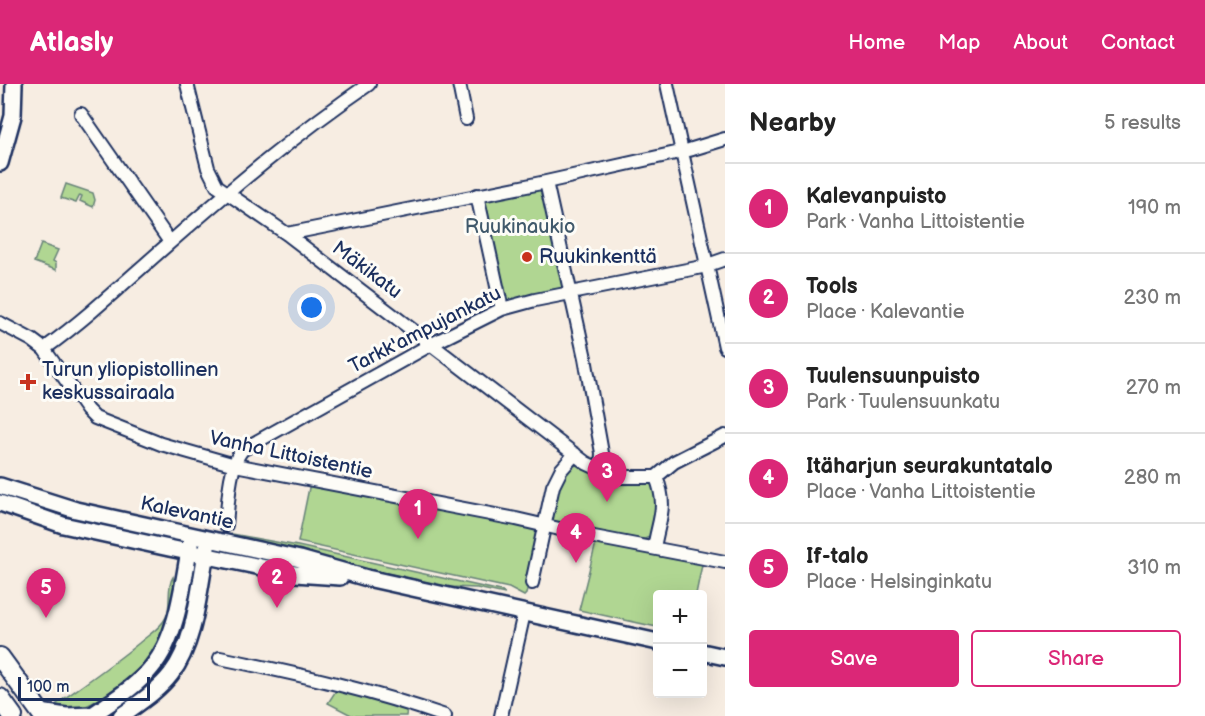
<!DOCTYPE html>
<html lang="en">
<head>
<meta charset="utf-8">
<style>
	:root { --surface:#fff; --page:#f6f6f6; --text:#222; --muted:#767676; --line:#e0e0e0; --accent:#db2777 }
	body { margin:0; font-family:"Balsamiq Sans",sans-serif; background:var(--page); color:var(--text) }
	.controls { position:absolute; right:18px; bottom:18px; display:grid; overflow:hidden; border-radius:6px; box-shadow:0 6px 24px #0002 }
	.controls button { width:54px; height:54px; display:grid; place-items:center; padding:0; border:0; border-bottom:2px solid var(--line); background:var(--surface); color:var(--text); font:30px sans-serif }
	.scale { position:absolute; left:18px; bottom:15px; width:132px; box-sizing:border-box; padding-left:6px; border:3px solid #1b2f5e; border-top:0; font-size:16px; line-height:21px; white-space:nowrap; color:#1b2f5e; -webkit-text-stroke:4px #fdfcf7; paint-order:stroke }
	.you { position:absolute; left:312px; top:224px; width:21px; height:21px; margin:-15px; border:4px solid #fff; border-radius:50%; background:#1a73e8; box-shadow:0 0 0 9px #1a73e833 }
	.badge { display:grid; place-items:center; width:39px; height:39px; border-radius:50%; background:var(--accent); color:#fff; font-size:20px; font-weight:700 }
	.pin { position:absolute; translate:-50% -50px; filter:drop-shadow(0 2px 3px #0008) }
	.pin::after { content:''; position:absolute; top:32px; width:21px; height:18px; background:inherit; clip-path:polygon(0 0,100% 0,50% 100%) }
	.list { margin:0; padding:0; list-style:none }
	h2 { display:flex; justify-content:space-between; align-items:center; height:78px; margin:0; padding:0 24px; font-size:26px }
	h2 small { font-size:20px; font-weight:400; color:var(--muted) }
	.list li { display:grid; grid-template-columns:39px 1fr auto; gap:18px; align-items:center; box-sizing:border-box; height:90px; padding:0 24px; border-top:2px solid var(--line) }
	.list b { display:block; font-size:22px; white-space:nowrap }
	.list p { margin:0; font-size:20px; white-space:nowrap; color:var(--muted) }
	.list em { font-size:20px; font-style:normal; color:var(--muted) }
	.actions { display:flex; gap:12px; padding:18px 24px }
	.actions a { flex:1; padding:14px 0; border:2px solid var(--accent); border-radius:6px; text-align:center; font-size:21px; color:var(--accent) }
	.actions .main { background:var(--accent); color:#fff }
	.map { position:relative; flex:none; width:725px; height:632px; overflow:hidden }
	header { display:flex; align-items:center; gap:36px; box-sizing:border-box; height:84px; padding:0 30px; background:var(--accent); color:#fff }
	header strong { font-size:28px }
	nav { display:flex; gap:33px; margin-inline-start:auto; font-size:21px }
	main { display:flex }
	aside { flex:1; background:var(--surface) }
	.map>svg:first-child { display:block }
	.green { fill:#b0d692; stroke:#668278; stroke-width:1.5 }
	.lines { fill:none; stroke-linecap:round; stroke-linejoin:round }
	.minor-casing { stroke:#1b2f5e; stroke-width:16 }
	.major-casing { stroke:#1b2f5e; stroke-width:20 }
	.highway-casing { stroke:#1b2f5e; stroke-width:22 }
	.minor { stroke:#fdfcf7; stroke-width:12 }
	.major { stroke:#fdfcf7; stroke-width:15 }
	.highway { stroke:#fdfcf7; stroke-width:18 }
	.poi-dot { fill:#c8321e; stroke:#fdfcf7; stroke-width:2 }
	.labels { text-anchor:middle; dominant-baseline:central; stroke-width:6; stroke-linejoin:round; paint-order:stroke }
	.park-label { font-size:20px; fill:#40596b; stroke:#fdfcf7 }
	.poi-label { font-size:20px; fill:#1b2f5e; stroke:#fdfcf7; text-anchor:start }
	.street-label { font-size:20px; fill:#1b2f5e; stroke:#fdfcf7 }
</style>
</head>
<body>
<header>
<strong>Atlasly</strong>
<nav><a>Home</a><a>Map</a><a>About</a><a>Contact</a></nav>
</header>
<main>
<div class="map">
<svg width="725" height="632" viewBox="0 0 725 632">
	<rect width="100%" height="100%" fill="#f7ede2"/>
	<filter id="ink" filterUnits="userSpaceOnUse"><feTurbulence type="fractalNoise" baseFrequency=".0167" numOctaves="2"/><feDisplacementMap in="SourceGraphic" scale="12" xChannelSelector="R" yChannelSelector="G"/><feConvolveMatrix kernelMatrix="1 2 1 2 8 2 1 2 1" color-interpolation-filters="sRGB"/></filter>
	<g filter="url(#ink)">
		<path class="green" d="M66,100l27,9 2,7 -2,7 -13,-6 2,-5 -2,-1 -4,8 -15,-5z
			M543,103l22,100 -61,16 -23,-104z
			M41,160l17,6 -5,11 3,2v7l-22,-8z
			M579,381l71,18 5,4 5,8 -8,40 -7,4h-6l-87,-17c-5,-21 8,-41 20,-56z
			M310,399l224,45 5,8 -13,58 -2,2 -15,-8 -211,-46z
			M232,450l66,12 203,45 4,3 -28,-6 -28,-1 -220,-49z
			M596,459l107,17 -7,34h-38l-1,33 -78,-17z
			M173,493c4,22 -4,47 -14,67 -10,19 -53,54 -73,62 -11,4 -22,3 -32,0 29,-21 58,-41 85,-63 9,-8 22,-15 27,-26 6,-12 0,-30 7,-40z
			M337,605l70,19 -1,8h-53l-25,-13z"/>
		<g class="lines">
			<defs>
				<path id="minor" d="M187,0l21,84 9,18 70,48 299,229 30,14h40l18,-15 51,-26
					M459,0l7,35
					M667,0l58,263
					M81,30l89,128
					M546,98l39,176 17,95 -1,19
					M477,111l25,114
					M287,150l259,-52 143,-32 36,-11
					M0,239l32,17 12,9 43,61 8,8 66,26 74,21 281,54 78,18 131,25
					M44,265c43,-31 82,-68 122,-103 65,-57 131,-113 203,-162
					M226,441c2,-20 3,-60 16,-75l188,-105 72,-36 33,-9 167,-33 23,-8
					M654,464c5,-30 14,-41 2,-71
					M532,499l21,-97 8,-16 14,-16
					M220,574c78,16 150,32 225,58
					M501,632l23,-103"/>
				<path id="major" d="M0,79l13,-47 1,-32
					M0,402l76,24 224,49 67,19 291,64
					M0,419l63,22 106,23 126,26 45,3
					M702,568l23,5
					M40,628l26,4 26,-1
					M91,632c21,-15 45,-29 61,-49 26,-31 31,-84 38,-122
					M121,632c18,-13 37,-25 50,-42 25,-32 28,-87 36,-126"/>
				<path id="highway" d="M0,573l43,59
					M0,614l13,18"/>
			</defs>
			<use href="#minor" class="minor-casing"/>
			<use href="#major" class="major-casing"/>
			<use href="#highway" class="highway-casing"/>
			<use href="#minor" class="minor"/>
			<use href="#major" class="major"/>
			<use href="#highway" class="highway"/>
		</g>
	</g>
	<g class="poi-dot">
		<circle cx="527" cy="173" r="6"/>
		<path d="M25 289h6v6h6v6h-6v6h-6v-6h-6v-6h6z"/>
	</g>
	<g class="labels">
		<g class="park-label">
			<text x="520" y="143">Ruukinaukio</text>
		</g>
		<g class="poi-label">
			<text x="539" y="173">Ruukinkenttä</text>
			<text x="42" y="286">Turun yliopistollinen<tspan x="42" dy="23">keskussairaala</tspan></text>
		</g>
		<g class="street-label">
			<text transform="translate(367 186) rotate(37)">Mäkikatu</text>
			<text transform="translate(425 246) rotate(-27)">Tarkk'ampujankatu</text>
			<text transform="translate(291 371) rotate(12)">Vanha Littoistentie</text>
			<text transform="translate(187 429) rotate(12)">Kalevantie</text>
		</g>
	</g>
</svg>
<div class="controls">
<button>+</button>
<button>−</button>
</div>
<div class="scale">100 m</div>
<div class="you"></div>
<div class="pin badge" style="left:418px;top:455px">1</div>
<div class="pin badge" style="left:277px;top:524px">2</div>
<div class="pin badge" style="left:607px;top:418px">3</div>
<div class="pin badge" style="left:576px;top:479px">4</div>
<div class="pin badge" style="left:46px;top:534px">5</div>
</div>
<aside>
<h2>Nearby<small>5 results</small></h2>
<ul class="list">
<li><span class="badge">1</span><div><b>Kalevanpuisto</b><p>Park · Vanha Littoistentie</p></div><em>190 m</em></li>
<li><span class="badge">2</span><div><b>Tools</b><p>Place · Kalevantie</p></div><em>230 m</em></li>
<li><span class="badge">3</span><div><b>Tuulensuunpuisto</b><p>Park · Tuulensuunkatu</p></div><em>270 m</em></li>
<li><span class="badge">4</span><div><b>Itäharjun seurakuntatalo</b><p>Place · Vanha Littoistentie</p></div><em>280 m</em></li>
<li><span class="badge">5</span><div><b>If-talo</b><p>Place · Helsinginkatu</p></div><em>310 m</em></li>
</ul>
<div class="actions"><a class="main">Save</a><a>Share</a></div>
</aside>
</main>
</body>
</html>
